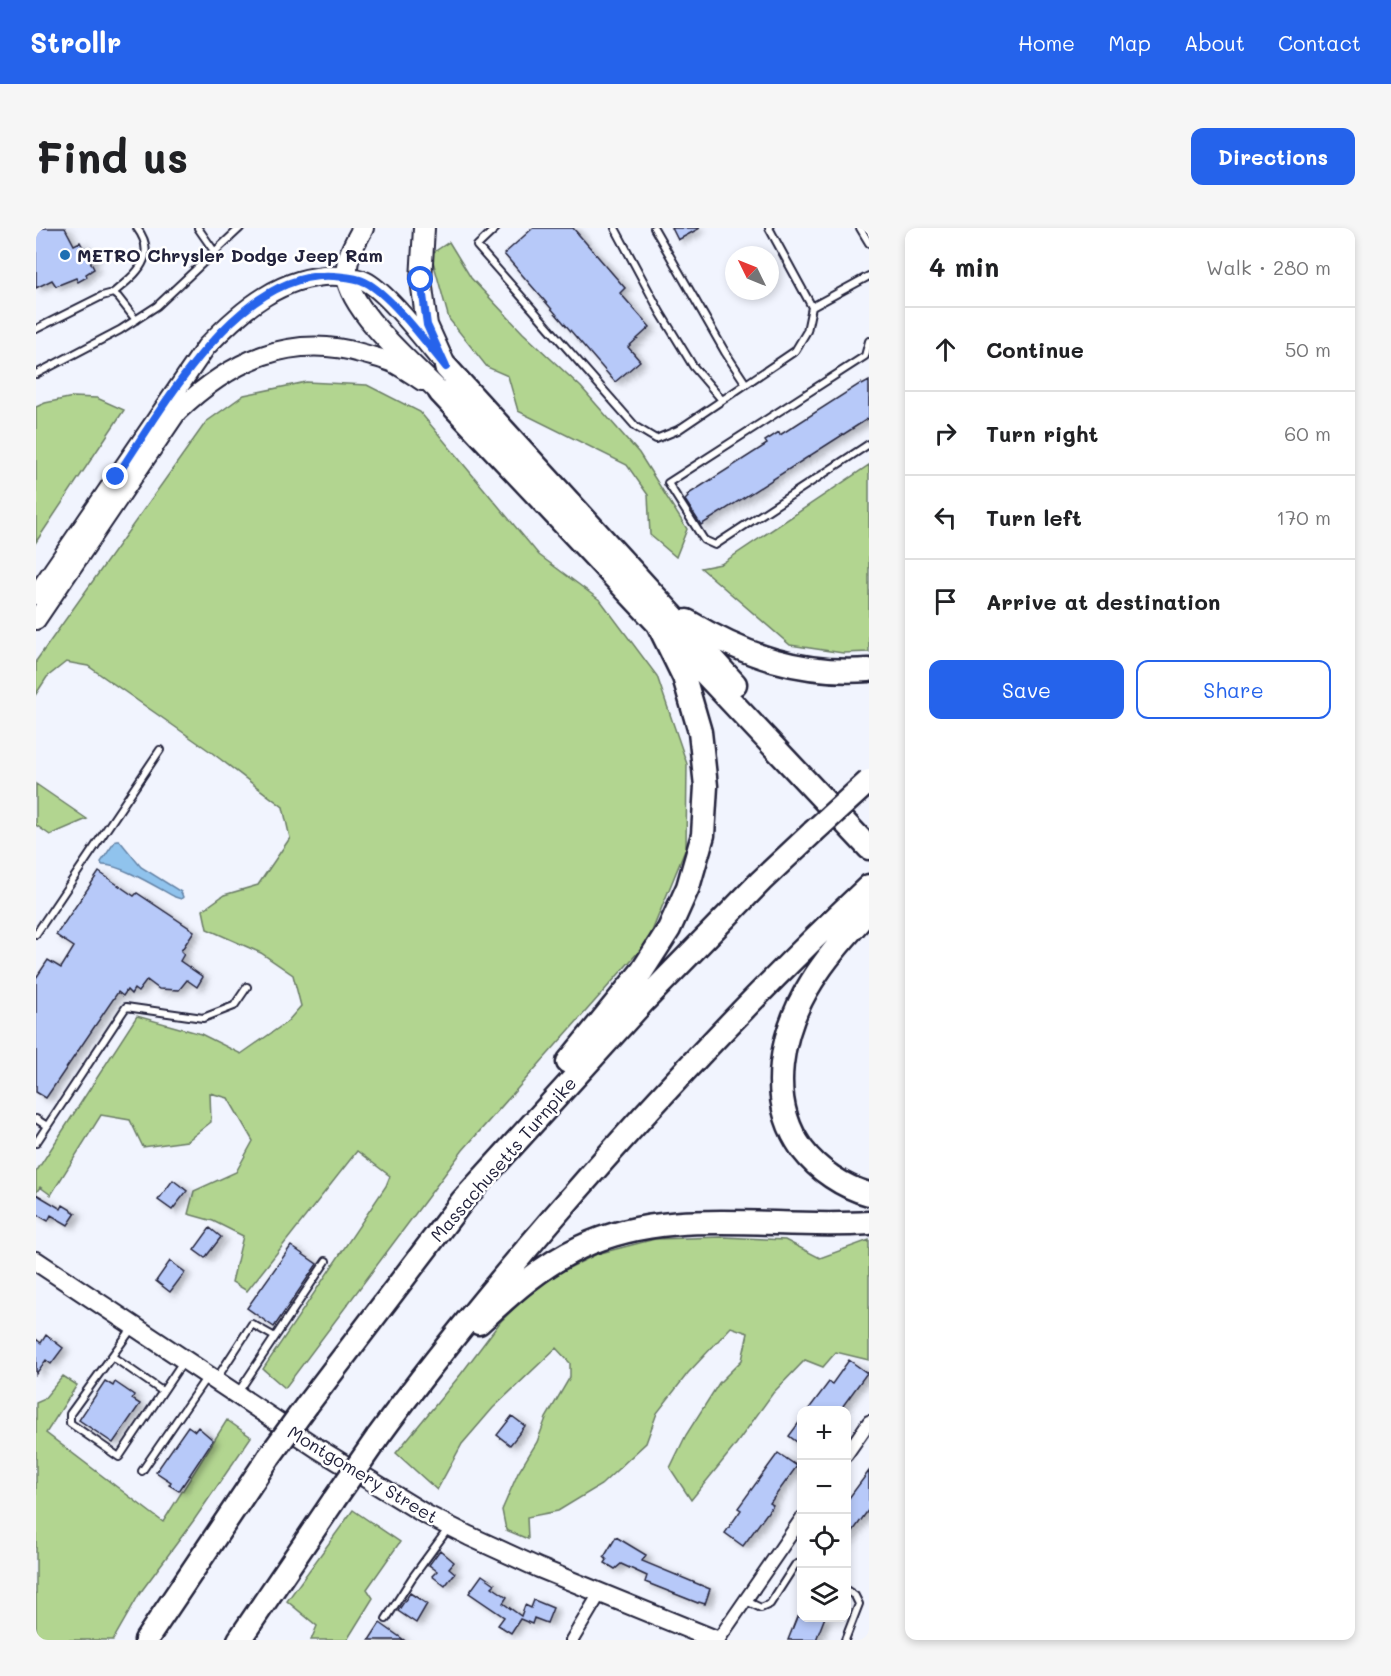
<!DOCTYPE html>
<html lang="en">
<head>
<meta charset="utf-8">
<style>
	:root { --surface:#fff; --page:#f6f6f6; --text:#202124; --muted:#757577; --line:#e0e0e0; --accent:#2563eb }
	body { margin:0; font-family:Mali,sans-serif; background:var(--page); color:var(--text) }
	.controls { position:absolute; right:18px; bottom:18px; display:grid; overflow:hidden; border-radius:12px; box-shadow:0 3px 9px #0003 }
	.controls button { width:54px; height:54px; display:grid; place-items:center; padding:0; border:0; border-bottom:2px solid var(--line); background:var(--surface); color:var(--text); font:30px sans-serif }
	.compass { position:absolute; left:689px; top:18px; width:54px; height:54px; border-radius:50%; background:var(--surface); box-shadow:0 3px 9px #0003; rotate:313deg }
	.stop { position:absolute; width:18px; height:18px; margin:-14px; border:4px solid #2563eb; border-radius:50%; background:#fff }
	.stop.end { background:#2563eb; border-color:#fff; box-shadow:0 2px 6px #0008 }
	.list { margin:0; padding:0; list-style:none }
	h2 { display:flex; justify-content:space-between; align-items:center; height:78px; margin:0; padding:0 24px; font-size:26px }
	h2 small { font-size:20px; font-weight:400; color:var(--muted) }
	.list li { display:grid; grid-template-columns:39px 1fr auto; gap:18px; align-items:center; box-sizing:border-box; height:84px; padding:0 24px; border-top:2px solid var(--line) }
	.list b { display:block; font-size:22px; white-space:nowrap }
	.list em { font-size:20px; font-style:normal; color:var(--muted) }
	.actions { display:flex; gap:12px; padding:18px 24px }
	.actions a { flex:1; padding:14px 0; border:2px solid var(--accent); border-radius:12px; text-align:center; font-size:21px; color:var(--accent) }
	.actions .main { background:var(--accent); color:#fff }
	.icon { flex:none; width:33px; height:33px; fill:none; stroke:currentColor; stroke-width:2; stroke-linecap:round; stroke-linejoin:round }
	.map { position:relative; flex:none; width:833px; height:1412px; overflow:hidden; border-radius:12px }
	header { display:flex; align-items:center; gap:36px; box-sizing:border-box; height:84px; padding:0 30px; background:var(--accent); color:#fff }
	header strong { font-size:28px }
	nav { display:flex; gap:33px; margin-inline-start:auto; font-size:21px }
	.intro { display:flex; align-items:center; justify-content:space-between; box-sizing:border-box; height:144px; padding:0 36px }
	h1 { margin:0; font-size:42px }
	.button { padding:15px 27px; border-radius:12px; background:var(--accent); color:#fff; font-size:21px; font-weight:700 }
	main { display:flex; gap:36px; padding:0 36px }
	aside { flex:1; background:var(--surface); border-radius:12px; box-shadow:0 3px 9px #0003 }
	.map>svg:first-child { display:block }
	.green { fill:#b2d590; stroke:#6a7c66; stroke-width:1.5 }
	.water { fill:#90c3ed; stroke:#6483a6; stroke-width:1.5 }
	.building { fill:#b7c9f9; stroke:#22223b; stroke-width:1.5; filter:url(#shadow) }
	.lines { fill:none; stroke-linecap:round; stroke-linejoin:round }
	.lane-casing { stroke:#22223b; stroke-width:10 }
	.street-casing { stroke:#22223b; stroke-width:16 }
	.secondary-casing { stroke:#22223b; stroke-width:22 }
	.primary-casing { stroke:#22223b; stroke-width:24 }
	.highway-casing { stroke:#22223b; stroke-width:27 }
	.lane { stroke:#fff; stroke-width:6 }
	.street { stroke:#fff; stroke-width:12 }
	.secondary { stroke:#fff; stroke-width:18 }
	.primary { stroke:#fff; stroke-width:20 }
	.highway { stroke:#fff; stroke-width:22 }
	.highway-bridge-casing { stroke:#22223b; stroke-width:27; stroke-linecap:butt }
	.highway-bridge { stroke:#fff; stroke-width:22 }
	.route { stroke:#2563eb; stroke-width:8 }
	.poi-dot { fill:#1f6fb2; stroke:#fff; stroke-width:2 }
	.labels { text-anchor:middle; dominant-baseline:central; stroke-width:5; stroke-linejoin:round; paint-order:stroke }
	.poi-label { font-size:18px; font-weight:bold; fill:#22223b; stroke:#fff; text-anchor:start }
	.street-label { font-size:18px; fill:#22223b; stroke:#fff }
</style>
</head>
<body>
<header>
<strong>Strollr</strong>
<nav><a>Home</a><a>Map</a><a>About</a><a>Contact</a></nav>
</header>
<div class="intro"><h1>Find us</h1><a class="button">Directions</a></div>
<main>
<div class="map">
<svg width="833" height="1412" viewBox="0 0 833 1412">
	<defs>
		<filter id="shadow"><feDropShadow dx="5.5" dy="3" stdDeviation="3" flood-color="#0004"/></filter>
	</defs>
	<rect width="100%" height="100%" fill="#f1f4fe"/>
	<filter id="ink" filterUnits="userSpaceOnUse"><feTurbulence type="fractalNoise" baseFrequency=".0167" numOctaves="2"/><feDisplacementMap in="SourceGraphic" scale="12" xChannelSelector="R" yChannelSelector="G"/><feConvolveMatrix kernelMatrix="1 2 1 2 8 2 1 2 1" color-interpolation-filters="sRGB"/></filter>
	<g filter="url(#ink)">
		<path class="green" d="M413,14l22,36 52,55 58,54 58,66 48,76 -11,28 -26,-22 -2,-40 -21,-30 -109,-54 -10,-35 -21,-9 -38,-48 -18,-65z
			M270,154l61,3 53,27 119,143 62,46 56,75 30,88 -1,84 -38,93 -185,209 -178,238 -22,-19 123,-183 4,-10 -33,-25 -110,140 -15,-9 11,-46 -30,-15 -25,-7 6,-23 42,-19 17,-31 -25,-43 -18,-5 1,29 -24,19 -44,6 -13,-27 -29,-5 -50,80 -11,-8 -4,6v-21l101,-156 64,18 40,20 46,-32 14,-16 -8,-31 -32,-22 -54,-24 -4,-19 21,-15 34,-10 32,-47 -7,-31 -72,-55 -123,-86 -22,-4 -19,15 -11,17v-33l170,-239 38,-27z
			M37,169l24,1 27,12 -88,132v-135l9,-4z
			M833,237v187l-26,1 -53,-8 -89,-77 20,-4z
			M0,556l51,35 -37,16 -14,-10z
			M687,1009l62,3 35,18 49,-18v120l-33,-8 -13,15 -18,-7 -32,33 -39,54 -43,53 -21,-32 16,-33 33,-52 23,-23 6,-27 -17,-6 -43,46 -31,40 -11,30 -45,42 -43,26 -31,6 1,22 -22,-9 -4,-20 16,-37 19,-31 9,-24 24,-41v-14l-14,-15 -63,60 -31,36 -25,46 -41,-37 65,-79 40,-53 42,-40 54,-27 58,-15z
			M27,1148l14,9 -31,48 117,89 64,-102 24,17 -57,83 -54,73 -27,47h-77v-237l7,-3z
			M317,1282l47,32 -33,47 6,9 -26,42h-36l6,-14 -30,-25z"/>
		<path class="water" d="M80,612h3l22,27 40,25 2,5 -2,2 -6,-2c-17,-9 -55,-33 -73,-32l-1,-3z"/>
		<path class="building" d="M0,0h29l9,17 6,-3 5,9 5,-3 5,10 -5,3 4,8 -8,5 1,3 -9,5 -2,-4 -20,8 -4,-6 -16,8z
			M497,0h40l52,60 -5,5 30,34 -22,20 12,14 -25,21 -111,-128z
			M636,0h28l-22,12z
			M833,153v37l-168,107 -16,-25 3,-3 -1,-2 80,-51 -2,-3 14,-9 1,3 81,-52 1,2z
			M63,644l35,24 3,-3 57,38 -13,20 3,3 -4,7 23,16 -6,10 -10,-7 -8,10 -20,-1 -12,-9 -9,12 -4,-3 -3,5 -4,-4 -4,6 -5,-4 -72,106 -10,-6v-114l12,-18 13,8 13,-21 -18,-12z
			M137,952l14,11 -15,19 -14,-10z
			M0,966l25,15 2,-4 13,8 -8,12 -17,-10 -3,6 -12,-7z
			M174,1000l11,9 -16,21 -11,-8z
			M255,1018l26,18 -43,63 -27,-19z
			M134,1033l15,11 -15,20 -14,-11z
			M10,1107l17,13 -12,16 -5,-4 -10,14v-35l5,4z
			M813,1132l18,13 -27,37h-32l21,-28 3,2z
			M69,1153l8,5 2,-4 19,13 -2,4 8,5 -27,39 -34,-23z
			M476,1188l13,10 -15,19 -13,-10z
			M765,1192v25l-12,-9z
			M152,1198l7,5 3,-4 15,13 -34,51 -10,-6 2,-3 -15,-10z
			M742,1225l19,13 -27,37 3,2 -30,41 -18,-13 16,-23 -3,-2z
			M833,1243v38l-23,32v-39z
			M580,1309l30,18 -4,6 68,28 -5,15 -6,-2 -1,1 -53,-21 2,-6 -26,-12 -6,5 -10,-6 2,-3 -3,-3z
			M404,1322l14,12 -5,6 6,5 -10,13 -13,-10 5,-5 -8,-6z
			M446,1347l13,9 -3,3 15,10 -4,6 18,13 4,-11 6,3 3,-8 19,8 -6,15 -13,-5 -2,6 -12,-5 -9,14 -13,-8 6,-8 -35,-24z
			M374,1365l17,11 -11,19 -18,-12z
			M761,1389h28l-9,23h-28z
			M344,1395l24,17h-35z"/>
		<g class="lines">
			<defs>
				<path id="lane" d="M162,0l16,23
					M460,0l-19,18 159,181 20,12 22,-9 117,-79 12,-20 5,-24 57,-31
					M579,0l45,84 33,54 29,34
					M618,0l71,124 21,32
					M733,0l43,79
					M824,0l9,15
					M77,65c22,-18 46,-36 24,-65
					M0,101l66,-33 11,-3 5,4 18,23
					M833,113l-4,15 -197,127 36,57 11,5 154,-101
					M0,146l84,-44 37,-24 83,-78
					M0,706l124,-184
					M0,891l11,7
					M0,915l90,-136 77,11 31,-12 13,-19
					M97,1099l-63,87v9l49,34 63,-94
					M77,1129l49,34
					M181,1150l35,-54 23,13 51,-76
					M201,1166l38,-57
					M106,1243l64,-93
					M710,1373l15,7 9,-4 25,-39 7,-3
					M350,1391l26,-41 36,-49
					M809,1412l14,-36 -4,-8 -9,-6"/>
				<path id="street" d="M810,1227l23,-33
					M536,1412l28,-47
					M682,1412l84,-122"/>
				<path id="secondary" d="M0,367l170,-248c35,-37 78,-74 132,-71 8,1 19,1 27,5 21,10 57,57 73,76
					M0,392l141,-208c53,-51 113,-80 187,-58 10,3 21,5 31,10 9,5 18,11 27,17
					M0,1033l281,187 108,66 44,22 70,32 177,72"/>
				<path id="primary" d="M327,0c-8,15 -18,30 -16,48 3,35 67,90 93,116
					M388,0l-3,52 6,45 19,42"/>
				<path id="highway" d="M410,139l289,317
					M404,164l429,456
					M651,393c58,35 114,54 182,49
					M833,682c-20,23 -41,45 -57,71 -31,49 -46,118 -10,168 16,21 41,38 67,45
					M532,834l74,-91 27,-42 19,-42 15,-52 3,-49 -6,-54 -16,-55 -25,-51
					M443,1095c31,-29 63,-58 102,-76 89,-42 193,-17 288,-24
					M271,1177l156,-205 181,-199 117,-120 52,-49
					M341,1210c55,-76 115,-149 176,-220 100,-116 204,-227 316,-332
					M110,1412l123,-183
					M203,1412l95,-140"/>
			</defs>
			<use href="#lane" class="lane-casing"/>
			<use href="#street" class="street-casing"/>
			<use href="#secondary" class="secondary-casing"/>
			<use href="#primary" class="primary-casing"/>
			<use href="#highway" class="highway-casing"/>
			<use href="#lane" class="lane"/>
			<use href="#street" class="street"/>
			<use href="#secondary" class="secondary"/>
			<use href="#primary" class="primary"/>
			<use href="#highway" class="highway"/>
			<defs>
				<path id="highway-bridge" d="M777,604l56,-51
					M233,1229l38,-52
					M298,1272l43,-62"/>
			</defs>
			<use href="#highway-bridge" class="highway-bridge-casing"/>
			<use href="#highway-bridge" class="highway-bridge"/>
		</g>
	</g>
	<g class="lines" filter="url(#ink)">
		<path class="route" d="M80,249c47,-69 122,-208 218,-201 10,1 22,1 31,6 25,12 63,63 81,85l-19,-42 -6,-45"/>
	</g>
	<circle class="poi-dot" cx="29" cy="27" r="6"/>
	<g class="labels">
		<g class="poi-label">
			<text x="41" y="27">METRO Chrysler Dodge Jeep Ram</text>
		</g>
		<g class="street-label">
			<text transform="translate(467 931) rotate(-49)">Massachusetts Turnpike</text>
			<text transform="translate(327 1246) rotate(31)">Montgomery Street</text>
		</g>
	</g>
</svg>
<div class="controls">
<button>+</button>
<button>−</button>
<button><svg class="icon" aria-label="locate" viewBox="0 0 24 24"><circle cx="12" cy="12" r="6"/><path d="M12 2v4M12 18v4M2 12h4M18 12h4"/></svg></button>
<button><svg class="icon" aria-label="layers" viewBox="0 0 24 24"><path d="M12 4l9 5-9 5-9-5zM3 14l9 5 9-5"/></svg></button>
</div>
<svg class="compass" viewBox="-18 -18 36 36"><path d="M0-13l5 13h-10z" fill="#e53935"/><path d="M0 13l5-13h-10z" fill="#757577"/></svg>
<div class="stop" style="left:385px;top:52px"></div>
<div class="stop end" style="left:80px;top:249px"></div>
</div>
<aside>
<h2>4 min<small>Walk · 280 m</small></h2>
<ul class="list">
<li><svg class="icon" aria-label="ahead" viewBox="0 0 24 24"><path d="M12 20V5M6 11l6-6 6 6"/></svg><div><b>Continue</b></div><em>50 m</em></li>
<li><svg class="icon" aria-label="right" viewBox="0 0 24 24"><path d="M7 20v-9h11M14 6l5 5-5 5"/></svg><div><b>Turn right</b></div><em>60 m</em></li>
<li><svg class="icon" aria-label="left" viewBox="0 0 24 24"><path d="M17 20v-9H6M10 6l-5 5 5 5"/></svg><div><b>Turn left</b></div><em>170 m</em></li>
<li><svg class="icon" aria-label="arrive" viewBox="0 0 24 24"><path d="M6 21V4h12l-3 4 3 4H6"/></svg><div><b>Arrive at destination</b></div></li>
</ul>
<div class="actions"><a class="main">Save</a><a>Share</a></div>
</aside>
</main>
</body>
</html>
